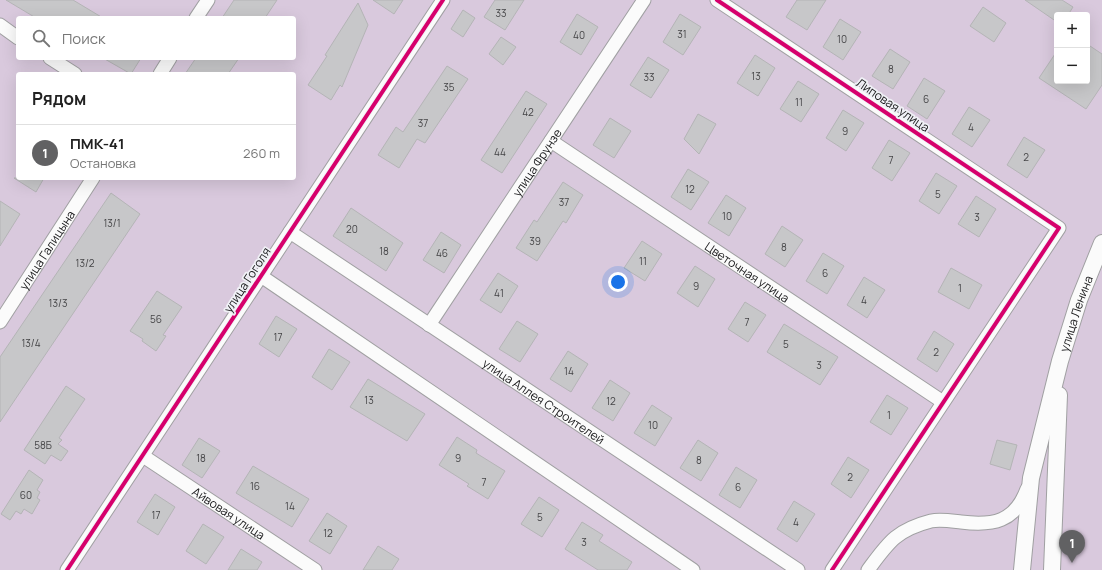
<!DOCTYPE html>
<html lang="ru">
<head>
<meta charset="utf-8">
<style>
	:root { --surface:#fff; --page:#f2f2f2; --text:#222; --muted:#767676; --line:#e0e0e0; --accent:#616163 }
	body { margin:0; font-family:Manrope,sans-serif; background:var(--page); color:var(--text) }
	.controls { position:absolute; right:12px; top:12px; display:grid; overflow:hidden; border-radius:4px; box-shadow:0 4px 16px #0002 }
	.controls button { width:36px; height:36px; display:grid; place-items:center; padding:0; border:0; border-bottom:1px solid var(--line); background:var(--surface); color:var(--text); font:20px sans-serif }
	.you { position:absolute; left:618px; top:282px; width:14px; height:14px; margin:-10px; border:3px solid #fff; border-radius:50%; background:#1a73e8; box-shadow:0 0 0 6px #1a73e833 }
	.badge { display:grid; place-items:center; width:26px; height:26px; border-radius:50%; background:var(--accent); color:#fff; font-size:13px; font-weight:700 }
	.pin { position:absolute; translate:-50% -33px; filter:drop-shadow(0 1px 2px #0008) }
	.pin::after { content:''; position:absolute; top:21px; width:14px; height:12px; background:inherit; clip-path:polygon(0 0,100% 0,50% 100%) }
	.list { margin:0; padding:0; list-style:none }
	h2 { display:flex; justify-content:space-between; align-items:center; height:52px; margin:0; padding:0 16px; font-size:17px }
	h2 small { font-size:13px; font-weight:400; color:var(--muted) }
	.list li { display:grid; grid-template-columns:26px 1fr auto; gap:12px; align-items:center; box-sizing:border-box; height:56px; padding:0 16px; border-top:1px solid var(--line) }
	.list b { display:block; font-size:15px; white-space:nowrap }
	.list p { margin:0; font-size:13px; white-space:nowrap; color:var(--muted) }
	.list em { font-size:13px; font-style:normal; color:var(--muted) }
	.icon { flex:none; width:22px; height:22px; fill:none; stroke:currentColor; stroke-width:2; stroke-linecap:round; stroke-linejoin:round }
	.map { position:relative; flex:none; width:1102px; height:570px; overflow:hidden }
	.search { position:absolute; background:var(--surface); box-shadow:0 4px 16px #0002; left:16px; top:16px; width:280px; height:44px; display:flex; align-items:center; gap:10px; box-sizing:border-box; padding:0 14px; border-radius:4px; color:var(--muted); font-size:15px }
	.panel { position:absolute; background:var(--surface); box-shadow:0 4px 16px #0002; left:16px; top:72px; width:280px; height:108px; border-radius:4px }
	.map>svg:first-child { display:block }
	.green { fill:#d9c9dd; fill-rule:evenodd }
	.building { fill:#c7c7c9; stroke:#b4b4b6 }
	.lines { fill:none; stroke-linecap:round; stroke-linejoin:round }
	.minor-casing { stroke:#a0a0a2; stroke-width:15 }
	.tertiary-casing { stroke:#a0a0a2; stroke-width:18 }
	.minor { stroke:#fbfbfb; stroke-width:13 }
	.tertiary { stroke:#fbfbfb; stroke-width:16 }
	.cycleway-casing { stroke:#f0f1f6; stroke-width:6 }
	.cycleway { stroke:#d6006c; stroke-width:4 }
	.labels { text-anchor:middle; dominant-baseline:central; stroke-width:3.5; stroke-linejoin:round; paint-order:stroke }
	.number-label { font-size:10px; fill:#454547 }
	.street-label { font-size:12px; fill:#1a1a1c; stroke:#f0f1f6 }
</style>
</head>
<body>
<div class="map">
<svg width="1102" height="570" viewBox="0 0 1102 570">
	<rect width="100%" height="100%" fill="#e4e5e7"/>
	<path class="green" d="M0,0h1102v570h-1102zM1057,15h30v66h-30zM18,18h276v40h-276zM18,74h276v104h-276z"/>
	<path class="building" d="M6,0h67l30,18h-67z
		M234,0h43l-12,18h-43z
		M373,0h30l-9,14z
		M495,0h29l-19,30 -21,-13z
		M797,0h29l-19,30 -21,-13z
		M1025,0h37l11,7 -5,8h-11v7z
		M358,3l10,22 -26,62 -2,-2 -9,15 -23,-15 19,-29 -2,-1z
		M983,7l23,16 -12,19 -24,-16z
		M463,10l12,8 -12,19 -12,-8z
		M577,14l21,13 -17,28 -21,-13z
		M680,14l21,13 -18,28 -20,-13z
		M840,19l21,13 -18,28 -20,-13z
		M501,37l15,10 -13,18 -14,-11z
		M1087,44l15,10v31l-16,24 -47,-31 18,-27v30h30z
		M890,49l20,13 -17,27 -21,-13z
		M755,55l20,13 -17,28 -21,-13z
		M648,57l21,13 -18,28 -21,-13z
		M103,58h38l-10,16z
		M196,58h43l-11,16h-43z
		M447,66l21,13 -43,64 -8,-4 -18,29 -21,-13 18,-28 7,5z
		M924,78l21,13 -18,28 -20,-13z
		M798,81l21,13 -18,28 -21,-13z
		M526,91l21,13 -45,69 -21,-13z
		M969,107l21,13 -18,27 -20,-13z
		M843,110l21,13 -18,28 -20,-13z
		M698,114l18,10 -17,30 -15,-15z
		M610,118l21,13 -17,27 -21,-13z
		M1024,137l21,13 -18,28 -20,-13z
		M889,140l21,13 -18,28 -20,-13z
		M688,169l21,13 -18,28 -20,-13z
		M936,173l21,13 -18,28 -20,-13z
		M14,178h30l-8,14z
		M563,182l20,13 -17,28 -3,-2 -26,40 -21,-13 18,-28 3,2z
		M111,193l29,21 -140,208v-65z
		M726,195l20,13 -17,28 -21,-13z
		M976,196l20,13 -17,28 -21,-13z
		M0,201l20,13 -20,32z
		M351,208l52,35 -17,28 -53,-35z
		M782,226l21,14 -18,27 -20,-13z
		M441,232l20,13 -17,28 -21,-13z
		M642,241l20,13 -17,27 -21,-13z
		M823,253l21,13 -17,28 -21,-13z
		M695,266l20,13 -17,28 -21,-14z
		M951,268l31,17 -13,24 -31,-17z
		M498,273l20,13 -17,27 -21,-13z
		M864,277l21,13 -18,28 -20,-13z
		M157,291l25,16 -19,28 3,1 -10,15 -14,-10 1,-2 -13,-8z
		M745,302l21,13 -18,27 -20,-13z
		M276,316l21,13 -18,28 -20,-13z
		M517,321l21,13 -18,28 -21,-13z
		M784,324l54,33 -18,28 -53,-33z
		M934,331l20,13 -17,28 -20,-13z
		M329,349l21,13 -18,28 -20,-13z
		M568,351l20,13 -17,28 -21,-13z
		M368,379l57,35 -18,27 -57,-34z
		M610,380l20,13 -17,28 -21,-13z
		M66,386l19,13 -26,39 3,2 -4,4 10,7 -7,10 -10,-6 -6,9 -21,-14z
		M887,395l21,13 -17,27 -21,-13z
		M652,405l20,13 -17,28 -21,-13z
		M457,437l20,13 -1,3 29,18 -17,28 -21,-13 2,-2 -30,-19z
		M199,438l21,13 -18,27 -20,-13z
		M698,440l20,13 -17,28 -21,-13z
		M997,440l20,5 -7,25 -20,-6z
		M848,457l21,13 -18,28 -20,-14z
		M253,466l56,33 -17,28 -56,-34z
		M736,467l21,13 -17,28 -21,-13z
		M29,470l14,10 -6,10 3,2 -3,6 3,2 -8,14 -8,-5 -3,5 -5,-3 -6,9 -9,-6z
		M155,494l20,13 -17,28 -21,-13z
		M539,497l20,13 -17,27 -21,-13z
		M794,501l21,13 -18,28 -20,-13z
		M327,513l20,13 -17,28 -21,-13z
		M582,522l21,13 -4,6 33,21 -5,8h-29l-33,-21z
		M203,524l21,13 -18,27 -20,-13z
		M378,546l21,13 -7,11h-29z
		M241,549l21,13 -5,8h-29z"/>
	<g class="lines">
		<defs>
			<g id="minor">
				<path d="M717,0l342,228 -227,342"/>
				<path d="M196,18l12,-18"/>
				<path d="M0,25l18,13"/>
				<path d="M50,58l25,16"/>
				<path d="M160,74l10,-16"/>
				<path id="s1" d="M551,141l392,261"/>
				<path id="s2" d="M290,232l508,338"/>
				<path d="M261,276l432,294"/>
				<path id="s3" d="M0,322l93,-144"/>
				<path id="s4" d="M429,325l215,-325"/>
				<path id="s5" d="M143,456l172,114"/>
				<path d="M67,570l376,-570"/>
				<path d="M868,570c20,-27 28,-40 63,-49 9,-2 21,0 30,1 32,4 54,0 66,-33"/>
			</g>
			<g id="tertiary">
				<path id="s6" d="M1022,570l9,-92 29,-117 19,-61 23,-57"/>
				<path d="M1052,570l7,-175"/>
			</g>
		</defs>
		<use href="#minor" class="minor-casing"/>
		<use href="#tertiary" class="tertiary-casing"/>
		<use href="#minor" class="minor"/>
		<use href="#tertiary" class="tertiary"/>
		<defs>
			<path id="cycleway" d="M717,0l342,228 -227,342
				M67,570l376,-570"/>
		</defs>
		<use href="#cycleway" class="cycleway-casing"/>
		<use href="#cycleway" class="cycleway"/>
	</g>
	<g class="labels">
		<g class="number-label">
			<text x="501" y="13">33</text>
			<text x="682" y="34">31</text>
			<text x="579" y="35">40</text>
			<text x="842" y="39">10</text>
			<text x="891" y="69">8</text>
			<text x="756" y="76">13</text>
			<text x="649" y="77">33</text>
			<text x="449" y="87">35</text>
			<text x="926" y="99">6</text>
			<text x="799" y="102">11</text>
			<text x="528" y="112">42</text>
			<text x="423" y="123">37</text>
			<text x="971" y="127">4</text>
			<text x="845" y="131">9</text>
			<text x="500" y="152">44</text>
			<text x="1026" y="157">2</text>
			<text x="891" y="160">7</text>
			<text x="690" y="189">12</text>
			<text x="938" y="194">5</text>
			<text x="564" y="202">37</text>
			<text x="727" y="216">10</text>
			<text x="977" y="217">3</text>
			<text x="112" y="223">13/1</text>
			<text x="352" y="229">20</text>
			<text x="535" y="241">39</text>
			<text x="784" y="247">8</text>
			<text x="384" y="251">18</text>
			<text x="442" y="253">46</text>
			<text x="643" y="261">11</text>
			<text x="85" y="263">13/2</text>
			<text x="825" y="273">6</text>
			<text x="696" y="286">9</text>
			<text x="960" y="288">1</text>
			<text x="499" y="293">41</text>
			<text x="864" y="300">4</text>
			<text x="58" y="303">13/3</text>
			<text x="156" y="319">56</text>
			<text x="747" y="322">7</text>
			<text x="278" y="337">17</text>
			<text x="31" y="343">13/4</text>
			<text x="786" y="344">5</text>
			<text x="936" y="352">2</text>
			<text x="819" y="365">3</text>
			<text x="569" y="371">14</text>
			<text x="369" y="400">13</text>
			<text x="611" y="401">12</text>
			<text x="889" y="415">1</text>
			<text x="653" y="425">10</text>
			<text x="43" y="445">58Б</text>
			<text x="201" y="458">18</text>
			<text x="458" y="458">9</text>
			<text x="699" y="460">8</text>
			<text x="850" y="477">2</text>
			<text x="484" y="482">7</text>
			<text x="255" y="486">16</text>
			<text x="738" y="487">6</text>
			<text x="26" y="495">60</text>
			<text x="290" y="506">14</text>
			<text x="156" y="515">17</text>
			<text x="540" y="517">5</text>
			<text x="796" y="522">4</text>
			<text x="328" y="533">12</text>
			<text x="584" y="542">3</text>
		</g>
		<g class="street-label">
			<text transform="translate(893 105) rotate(34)">Липовая улица</text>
			<text stroke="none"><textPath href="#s4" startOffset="195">улица Фрунзе</textPath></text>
			<text stroke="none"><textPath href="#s3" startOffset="86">улица Галицына</textPath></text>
			<text stroke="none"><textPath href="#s1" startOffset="236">Цветочная улица</textPath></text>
			<text transform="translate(247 280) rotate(-57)">улица Гоголя</text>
			<text stroke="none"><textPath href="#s6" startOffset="263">улица Ленина</textPath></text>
			<text stroke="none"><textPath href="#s2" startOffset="305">улица Аллея Строителей</textPath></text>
			<text stroke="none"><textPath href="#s5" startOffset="103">Айвовая улица</textPath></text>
		</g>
	</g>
</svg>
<div class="controls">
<button>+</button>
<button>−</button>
</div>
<div class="you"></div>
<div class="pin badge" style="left:1072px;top:563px">1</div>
<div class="search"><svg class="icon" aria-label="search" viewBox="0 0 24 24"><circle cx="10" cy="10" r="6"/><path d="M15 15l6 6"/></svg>Поиск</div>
<section class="panel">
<h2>Рядом<small></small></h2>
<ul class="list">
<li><span class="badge">1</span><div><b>ПМК-41</b><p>Остановка</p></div><em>260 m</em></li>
</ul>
</section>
</div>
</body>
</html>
